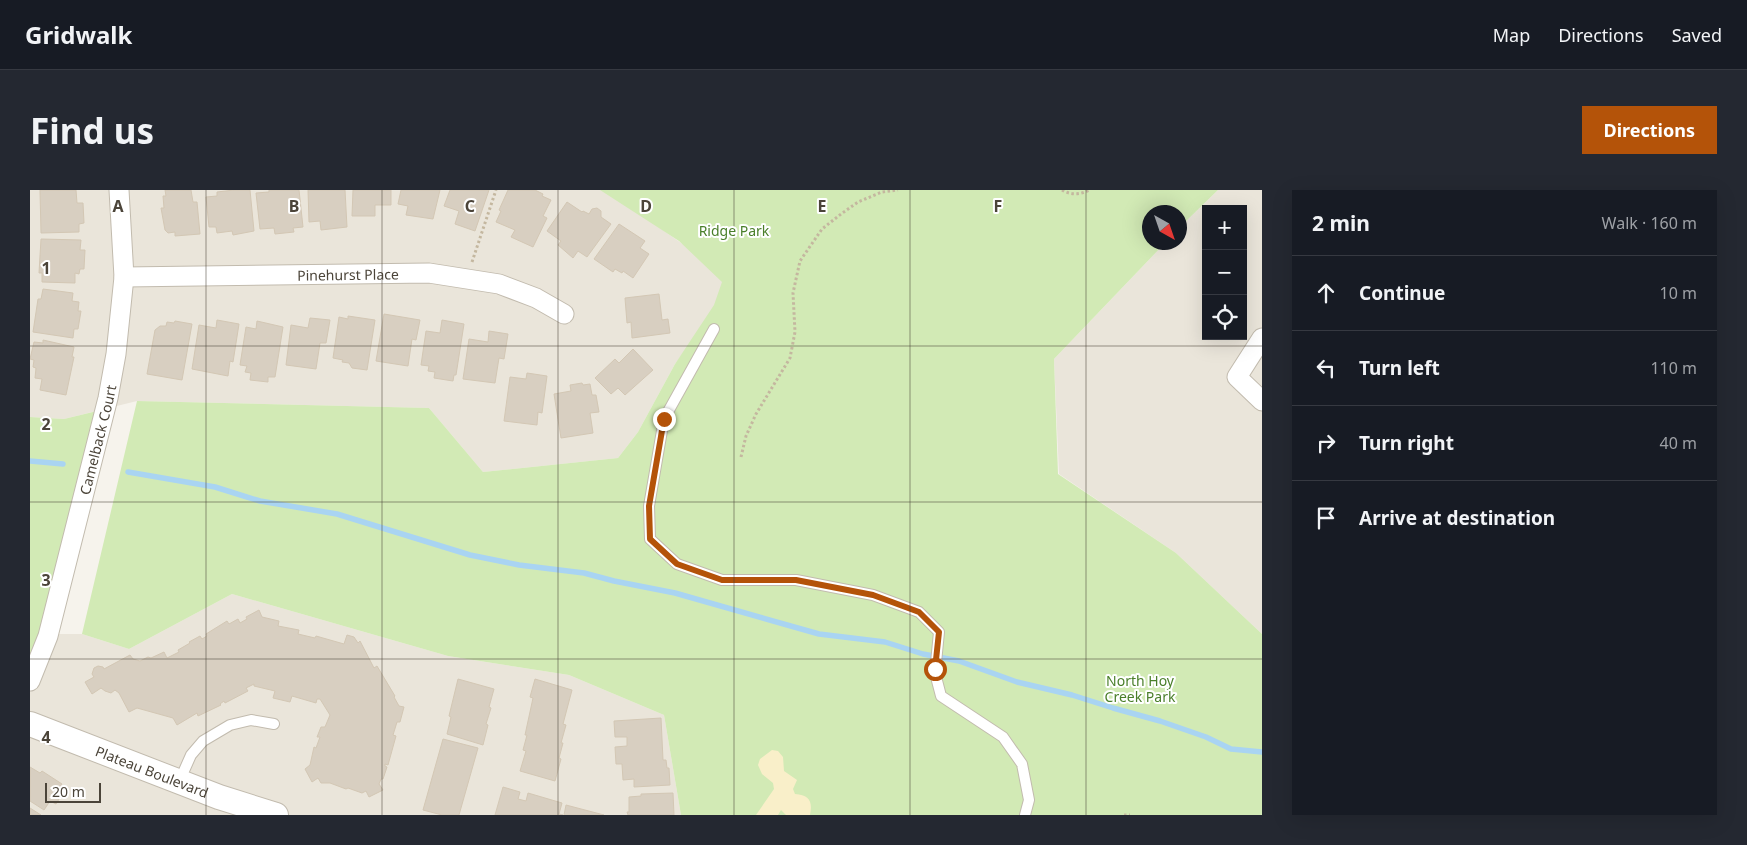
<!DOCTYPE html>
<html lang="en">
<head>
<meta charset="utf-8">
<style>
	:root { --surface:#171b24; --page:#242831; --text:#f1f3f6; --muted:#9ea1a6; --line:#363941; --accent:#b45309 }
	body { margin:0; font-family:"Noto Sans",sans-serif; background:var(--page); color:var(--text) }
	.controls { position:absolute; right:15px; top:15px; display:grid; overflow:hidden; border-radius:0px; box-shadow:0 5px 20px #0002 }
	.controls button { width:45px; height:45px; display:grid; place-items:center; padding:0; border:0; border-bottom:1px solid var(--line); background:var(--surface); color:var(--text); font:25px sans-serif }
	.compass { position:absolute; left:1112px; top:15px; width:45px; height:45px; border-radius:50%; background:var(--surface); box-shadow:0 5px 20px #0002; rotate:140deg }
	.scale { position:absolute; left:15px; bottom:12px; width:56px; box-sizing:border-box; padding-left:5px; border:2px solid #4b4439; border-top:0; font-size:14px; line-height:18px; white-space:nowrap; color:#4b4439; -webkit-text-stroke:4px #fff; paint-order:stroke }
	.stop { position:absolute; width:15px; height:15px; margin:-11px; border:4px solid #b45309; border-radius:50%; background:#fff }
	.stop.end { background:#b45309; border-color:#fff; box-shadow:0 1px 5px #0008 }
	.list { margin:0; padding:0; list-style:none }
	h2 { display:flex; justify-content:space-between; align-items:center; height:65px; margin:0; padding:0 20px; font-size:21px }
	h2 small { font-size:16px; font-weight:400; color:var(--muted) }
	.list li { display:grid; grid-template-columns:32px 1fr auto; gap:15px; align-items:center; box-sizing:border-box; height:75px; padding:0 20px; border-top:1px solid var(--line) }
	.list b { display:block; font-size:19px; white-space:nowrap }
	.list em { font-size:16px; font-style:normal; color:var(--muted) }
	.icon { flex:none; width:28px; height:28px; fill:none; stroke:currentColor; stroke-width:2; stroke-linecap:round; stroke-linejoin:round }
	.map { position:relative; flex:none; width:1232px; height:625px; overflow:hidden; border-radius:0px }
	header { display:flex; align-items:center; gap:30px; box-sizing:border-box; height:70px; padding:0 25px; background:var(--surface); border-bottom:1px solid var(--line) }
	header strong { font-size:24px }
	nav { display:flex; gap:28px; margin-inline-start:auto; font-size:18px }
	.intro { display:flex; align-items:center; justify-content:space-between; box-sizing:border-box; height:120px; padding:0 30px }
	h1 { margin:0; font-size:35px }
	.button { padding:12px 22px; border-radius:0px; background:var(--accent); color:#fff; font-size:18px; font-weight:700 }
	main { display:flex; gap:30px; padding:0 30px }
	aside { flex:1; background:var(--surface); border-radius:0px; box-shadow:0 5px 20px #0002 }
	.map>svg:first-child { display:block }
	.residential { fill:#eae5da; fill-rule:evenodd }
	.green { fill:#d2eab5 }
	.sand { fill:#f9efc9 }
	.lines { fill:none; stroke-linecap:round; stroke-linejoin:round }
	.stream { stroke:#a9d4f2; stroke-width:5.5 }
	.building { fill:#d8cfc1; stroke:#d3c7b4 }
	.service-casing { stroke:#c2bbae; stroke-width:12 }
	.minor-casing { stroke:#c2bbae; stroke-width:21 }
	.tertiary-casing { stroke:#c2bbae; stroke-width:26 }
	.path { stroke:#c4b79f; stroke-width:3; stroke-dasharray:2.5 2.5; stroke-linecap:butt }
	.service { stroke:#fff; stroke-width:10 }
	.minor { stroke:#fff; stroke-width:19 }
	.tertiary { stroke:#fff; stroke-width:24 }
	.route { stroke:#b45309; stroke-width:6 }
	.grid { fill:none; stroke:#4b4439; stroke-width:1; stroke-opacity:0.55 }
	.labels { text-anchor:middle; dominant-baseline:central; stroke-width:4; stroke-linejoin:round; paint-order:stroke }
	.park-label { font-size:14px; fill:#4a7f2a; stroke:#fff }
	.street-label { font-size:14px; fill:#4b4439; stroke:#fff }
	.grid-label { font-size:16px; text-anchor:middle; font-weight:bold; fill:#4b4439; stroke:#fff; stroke-width:4; stroke-linejoin:round; paint-order:stroke }
</style>
</head>
<body>
<header>
<strong>Gridwalk</strong>
<nav><a>Map</a><a>Directions</a><a>Saved</a></nav>
</header>
<div class="intro"><h1>Find us</h1><a class="button">Directions</a></div>
<main>
<div class="map">
<svg width="1232" height="625" viewBox="0 0 1232 625">
	<rect width="100%" height="100%" fill="#f6f3ec"/>
	<path class="residential" d="M0,0h576l129,91 -60,83 -37,68 -20,26 -135,14 -54,-64 -292,-7 -73,18 -34,-2z
		M1188,0h44v444l-86,-81 -117,-79 -5,-115 111,-116 15,-1v-15zM1176,19h37v127h-37z
		M202,404l216,62 121,19 95,40 17,100h-651v-134l25,-47h27l47,15z"/>
	<path class="green" d="M570,0h618l-38,37v-15h-30v30l15,1 -111,116 4,115 118,79 86,81v181h-581l-17,-100 -95,-40 -121,-19 -216,-62 -103,55 -47,-15 55,-233 292,7 54,64 135,-14 20,-26 37,-68 39,-59 8,-23 -43,-41z
		M67,221l-55,222 -12,27v-243l34,2z"/>
	<path class="sand" d="M742,560l6,1 5,6 1,14 13,9 -4,9 2,5c14,1 18,7 15,21h-24l-5,-5 -3,5h-22l18,-26 -1,-6 -11,-9 -4,-9 2,-6z"/>
	<g class="lines">
		<path class="stream" d="M0,271l33,3
			M98,282l87,15 45,14 77,13 133,41 49,10 65,8 30,8 61,12 144,41 66,8 38,12 36,7 58,21 55,13 41,13 47,13 46,16 25,12 31,3"/>
	</g>
	<path class="building" d="M10,0h36l1,13h6l1,20 -5,1v8l-38,1z
		M135,0h26l2,12h4l3,32 -25,2v-4l-7,1 -3,-3 -4,-22h3l-1,-12h3z
		M204,0h16l4,41 -21,4 -1,-4 -15,2 -1,-6h-7l-3,-30 11,-1v-4z
		M239,0h30l4,37 -10,1 1,4 -19,2 -1,-6 -14,1 -4,-36 13,-1z
		M278,0h37l2,37 -26,3 -1,-9 -11,1z
		M323,0h38v15h-16v11h-23z
		M371,0h39l-7,29 -27,-4 2,-9 -10,-2z
		M420,0h39l-14,41 -20,-7 4,-13 -15,-5z
		M478,0h27l8,4 -1,2 9,4 -8,16 4,2 -14,29 -22,-10 4,-7 -19,-8 5,-11 -2,-1z
		M537,12l15,10 1,-1 6,3 3,-5 5,-1 4,3v6l10,7 -24,33 -9,-6 -5,7 -15,-13 3,-4 -14,-10z
		M589,34l26,17 -5,7 9,6 -16,24 -10,-7 -1,2 -7,-4 -2,3 -19,-13z
		M11,49l40,1 -1,10h5l-1,19h-4l-1,5 -4,-1v10l-33,-1v-9h-3z
		M13,99l30,4 -1,8 7,1 -1,9h3l-3,18h-4l-1,9 -40,-6 5,-33h3z
		M629,104l3,26 6,-1 2,14 -38,5 -1,-16 -4,1 -2,-25z
		M354,124l36,6 -4,20 -4,-1 -4,27 -32,-5z
		M318,126l27,4 -8,50 -15,-2 -3,-5 -7,-1 1,-2 -10,-2 6,-41 9,2z
		M280,128l20,2 -4,23h-6l-4,26 -30,-4 5,-40 17,3z
		M187,130l22,4 -6,38 -3,-1 -2,15 -36,-7 7,-44 17,3z
		M412,130l22,4 -8,51h-2l-1,6 -19,-3 1,-6 -7,-1 1,-5 -8,-1 5,-34 14,2z
		M145,131l17,3 -10,56 -35,-6 8,-44 5,-4h6l1,-4 7,1z
		M227,131l26,6 -8,50h-7v5l-18,-2 1,-7 -6,-1 2,-6 -7,-1 6,-38 10,2z
		M459,141l19,3 -4,25 -5,-1 -4,25 -32,-4 6,-40 19,3z
		M13,150l31,7 -2,10h2l-8,38 -26,-5 2,-11 -7,-1 1,-10 -3,-1 1,-7 -4,-1 4,-17 9,1z
		M603,159l20,21 -28,25 -7,-7 -7,6 -16,-16 20,-19 4,4z
		M497,183l20,3 -5,37 -4,-1 -1,13 -33,-4 6,-44 16,2z
		M552,193l1,2 7,-1 2,11h4l3,17 -9,1 3,20 -32,5 -7,-44 17,-3 -1,-6z
		M229,420l3,7 17,4 -1,5 21,4 -1,4 17,4 1,-2 28,8 3,-9 7,2 4,6 2,-2 14,27 3,-2 18,30 -1,1 5,9 5,1 -4,15h-3l-4,13 3,1 -8,29 -3,-1v2l2,1 -4,12h-2l-2,5 4,6 -14,7 -3,-6 -4,2 -14,-5 -2,1 -16,-6h-9l-3,-5 -6,4 -7,-13 5,-4 4,-18 2,1 4,-11h-3l4,-10h4l5,-12 -10,-16h-3l-1,4 -24,-7 -2,6 -17,-4 2,-7 -21,-5v-2l-8,4 2,3 -23,12 -1,-2 -4,3 1,1 -23,11 -1,-3 -20,12 -4,-7 -36,-10 -8,4 -10,-19 -4,-3 -4,3 -6,-2 -4,-3 -9,6 -7,-12 9,-5 -2,-3 2,-6 4,-2 5,1 1,2 26,-14 3,4 7,2 8,-4 3,1 13,-6 3,6 12,-6 -1,-2 12,-7 -1,-1 11,-6 2,3 5,-3 -1,-2 21,-13 2,3 9,-5 2,4 7,-4 -1,-2z
		M428,489l36,10 -5,18 2,1 -5,16 2,1 -5,20 -36,-11 4,-17 -2,-1z
		M505,489l37,11 -9,34 3,1 -5,18h2l-4,15 2,1 -6,22 -35,-10 6,-20 -3,-1 4,-15h-2l8,-37 -3,-1z
		M631,528l2,42h3l1,8h2l1,17 -36,2v-8l-11,1 -1,-16h-6l-1,-17 12,-1v-9h-12l-1,-16z
		M413,549l35,9 -19,67h-17l-19,-5z
		M0,577l10,6 2,-2 20,13 -3,4 5,3 -8,13 -6,-3 -6,9 -14,-9z
		M473,597l17,5 -2,7 8,2 2,-8 34,10 -3,11 4,1h-68z
		M643,603l1,22h-46l-1,-3h2v-15l12,-1v-2z
		M536,615l38,10h-40z
		M0,618l11,7h-11z"/>
	<g class="lines">
		<defs>
			<path id="service" d="M684,139l-50,90 -15,87 1,33 27,25 45,16h74l77,15 46,17 20,20 -4,41 6,23 62,41 19,27 7,36 -4,15
				M149,592l12,-27 12,-14 27,-16 21,-5 23,4"/>
			<g id="minor">
				<path id="s1" d="M94,87l305,-4 70,11 37,14 28,16"/>
				<path d="M1232,148l-25,39 25,24"/>
				<path id="s2" d="M0,491l18,-45 60,-238 8,-44 8,-77 -5,-87"/>
			</g>
			<g id="tertiary">
				<path id="s3" d="M0,534l189,73 57,18"/>
			</g>
		</defs>
		<use href="#service" class="service-casing"/>
		<use href="#minor" class="minor-casing"/>
		<use href="#tertiary" class="tertiary-casing"/>
		<path class="path" d="M1032,0c8,5 19,5 27,0
			M442,72l24,-72
			M711,267l5,-21 10,-22 34,-56 5,-26 -2,-39 7,-32 22,-32 19,-15 17,-12 24,-10 16,-2
			M1094,625h6"/>
		<use href="#service" class="service"/>
		<use href="#minor" class="minor"/>
		<use href="#tertiary" class="tertiary"/>
	</g>
	<g class="lines">
		<path class="route" d="M634,229l-15,87 1,33 27,25 45,16h74l77,15 46,17 20,20 -4,37"/>
	</g>
	<path class="grid" d="M176,0v625M352,0v625M528,0v625M704,0v625M880,0v625M1056,0v625M0,156h1232M0,312h1232M0,469h1232"/>
	<g class="labels">
		<g class="park-label">
			<text x="704" y="40">Ridge Park</text>
			<text x="1110" y="490">North Hoy<tspan x="1110" dy="16">Creek Park</tspan></text>
		</g>
		<g class="street-label">
			<text stroke="none"><textPath href="#s1" startOffset="224">Pinehurst Place</textPath></text>
			<text stroke="none"><textPath href="#s2" startOffset="251">Camelback Court</textPath></text>
			<text stroke="none"><textPath href="#s3" startOffset="131">Plateau Boulevard</textPath></text>
		</g>
	</g>
	<g class="grid-label">
		<text x="88" y="22">A</text>
		<text x="264" y="22">B</text>
		<text x="440" y="22">C</text>
		<text x="616" y="22">D</text>
		<text x="792" y="22">E</text>
		<text x="968" y="22">F</text>
		<text x="16" y="84">1</text>
		<text x="16" y="240">2</text>
		<text x="16" y="396">3</text>
		<text x="16" y="553">4</text>
	</g>
</svg>
<div class="controls">
<button>+</button>
<button>−</button>
<button><svg class="icon" aria-label="locate" viewBox="0 0 24 24"><circle cx="12" cy="12" r="6"/><path d="M12 2v4M12 18v4M2 12h4M18 12h4"/></svg></button>
</div>
<svg class="compass" viewBox="-18 -18 36 36"><path d="M0-13l5 13h-10z" fill="#e53935"/><path d="M0 13l5-13h-10z" fill="#9ea1a6"/></svg>
<div class="scale">20 m</div>
<div class="stop" style="left:905px;top:479px"></div>
<div class="stop end" style="left:634px;top:229px"></div>
</div>
<aside>
<h2>2 min<small>Walk · 160 m</small></h2>
<ul class="list">
<li><svg class="icon" aria-label="ahead" viewBox="0 0 24 24"><path d="M12 20V5M6 11l6-6 6 6"/></svg><div><b>Continue</b></div><em>10 m</em></li>
<li><svg class="icon" aria-label="left" viewBox="0 0 24 24"><path d="M17 20v-9H6M10 6l-5 5 5 5"/></svg><div><b>Turn left</b></div><em>110 m</em></li>
<li><svg class="icon" aria-label="right" viewBox="0 0 24 24"><path d="M7 20v-9h11M14 6l5 5-5 5"/></svg><div><b>Turn right</b></div><em>40 m</em></li>
<li><svg class="icon" aria-label="arrive" viewBox="0 0 24 24"><path d="M6 21V4h12l-3 4 3 4H6"/></svg><div><b>Arrive at destination</b></div></li>
</ul>
</aside>
</main>
</body>
</html>
